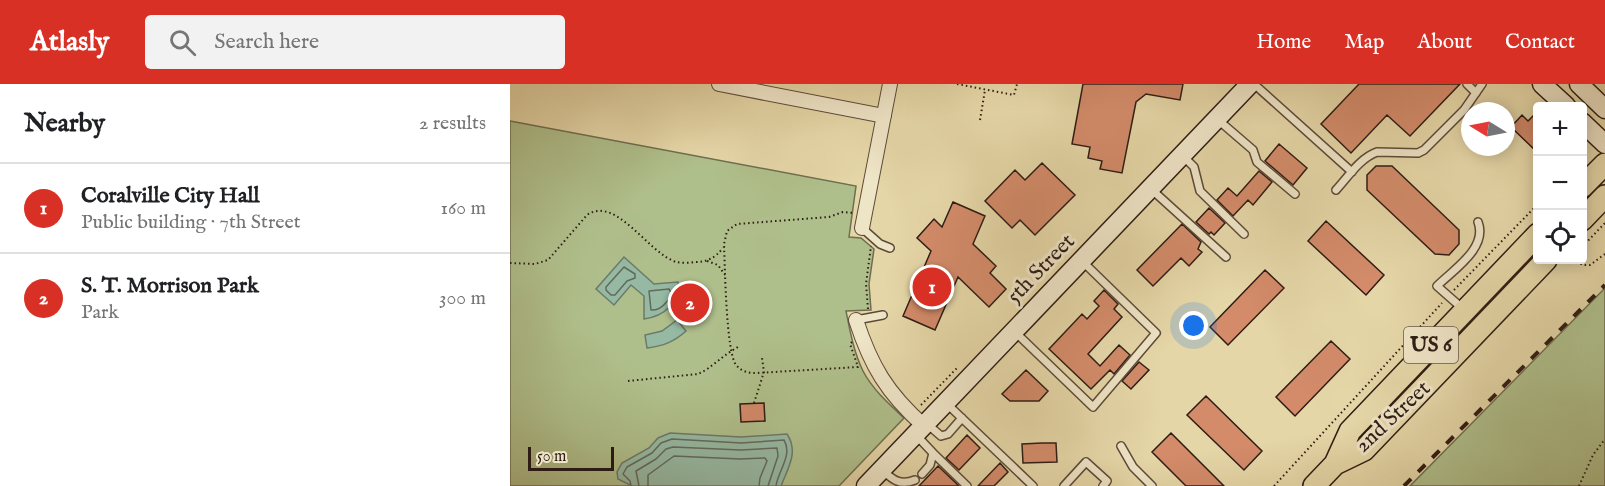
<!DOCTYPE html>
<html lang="en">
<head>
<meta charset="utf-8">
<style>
	:root { --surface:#fff; --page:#f2f2f2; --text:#202124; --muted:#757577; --line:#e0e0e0; --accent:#d93025 }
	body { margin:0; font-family:"IM FELL English",serif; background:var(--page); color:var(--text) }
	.controls { position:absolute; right:18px; top:18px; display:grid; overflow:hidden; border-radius:6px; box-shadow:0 3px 15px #0003 }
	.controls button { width:54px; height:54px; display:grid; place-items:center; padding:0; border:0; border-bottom:2px solid var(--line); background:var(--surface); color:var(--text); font:30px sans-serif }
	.compass { position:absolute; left:951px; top:18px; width:54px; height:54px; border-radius:50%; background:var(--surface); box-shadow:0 3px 15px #0003; rotate:280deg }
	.scale { position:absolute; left:18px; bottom:15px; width:86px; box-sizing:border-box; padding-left:6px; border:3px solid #2e1c14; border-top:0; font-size:16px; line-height:21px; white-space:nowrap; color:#2e1c14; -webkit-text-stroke:4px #eee4c6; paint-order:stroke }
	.you { position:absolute; left:684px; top:242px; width:21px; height:21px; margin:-15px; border:4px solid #fff; border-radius:50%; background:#1a73e8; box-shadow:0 0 0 9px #1a73e833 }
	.badge { display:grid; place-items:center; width:39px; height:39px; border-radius:50%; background:var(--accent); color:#fff; font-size:20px; font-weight:700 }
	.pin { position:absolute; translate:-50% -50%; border:3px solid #fff; box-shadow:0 2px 6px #0006 }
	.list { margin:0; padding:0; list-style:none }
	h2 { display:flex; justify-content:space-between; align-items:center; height:78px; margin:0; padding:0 24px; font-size:26px }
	h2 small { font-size:20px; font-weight:400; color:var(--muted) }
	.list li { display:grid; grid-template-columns:39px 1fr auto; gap:18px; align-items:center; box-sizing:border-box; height:90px; padding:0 24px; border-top:2px solid var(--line) }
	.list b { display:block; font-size:22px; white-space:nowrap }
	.list p { margin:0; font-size:20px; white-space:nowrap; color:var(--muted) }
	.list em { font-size:20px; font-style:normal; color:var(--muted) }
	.icon { flex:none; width:33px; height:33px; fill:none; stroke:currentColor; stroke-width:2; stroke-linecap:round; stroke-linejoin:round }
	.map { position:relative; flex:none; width:1095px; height:402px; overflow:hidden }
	header { display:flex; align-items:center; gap:36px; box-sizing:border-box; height:84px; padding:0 30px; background:var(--accent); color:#fff }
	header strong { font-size:28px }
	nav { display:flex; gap:33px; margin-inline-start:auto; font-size:21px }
	.search { width:420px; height:54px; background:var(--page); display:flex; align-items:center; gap:15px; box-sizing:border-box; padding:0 21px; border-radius:6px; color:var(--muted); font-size:22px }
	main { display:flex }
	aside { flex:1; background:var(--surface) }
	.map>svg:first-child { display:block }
	.green { fill:#afbf8b; stroke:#6e6e50; stroke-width:1.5 }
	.water { fill:#96b9a3; stroke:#6c7a6a; stroke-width:1.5 }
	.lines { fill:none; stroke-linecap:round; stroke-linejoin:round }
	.shore { stroke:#626a5c; stroke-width:1.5 }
	.building { fill:#d38b6a; stroke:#2e1c14; stroke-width:1.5 }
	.lane-casing { stroke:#5c4a39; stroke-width:10 }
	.street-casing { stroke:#5c4a39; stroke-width:16 }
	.secondary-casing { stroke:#2e1c14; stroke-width:21 }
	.primary-casing { stroke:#2e1c14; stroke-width:24 }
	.path { stroke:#2e1c14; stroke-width:2; stroke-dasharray:1.5 3; stroke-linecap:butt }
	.lane { stroke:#eee4c6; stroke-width:7 }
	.street { stroke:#eee4c6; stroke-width:14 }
	.secondary { stroke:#eee4c6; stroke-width:18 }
	.primary { stroke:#e5d6a7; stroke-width:21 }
	.rail { stroke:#2e1c14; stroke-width:4; stroke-dasharray:10 10; stroke-linecap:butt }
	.labels { text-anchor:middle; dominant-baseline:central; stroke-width:6; stroke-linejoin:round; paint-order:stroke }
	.shield { fill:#eee4c6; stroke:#685849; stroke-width:1.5 }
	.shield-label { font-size:21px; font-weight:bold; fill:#2e1c14 }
	.street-label { font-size:22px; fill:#2e1c14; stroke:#eee4c6 }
</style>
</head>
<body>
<header>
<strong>Atlasly</strong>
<div class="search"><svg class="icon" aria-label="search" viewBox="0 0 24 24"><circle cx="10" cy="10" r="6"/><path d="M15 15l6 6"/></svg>Search here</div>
<nav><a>Home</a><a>Map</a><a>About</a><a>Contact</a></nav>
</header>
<main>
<aside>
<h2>Nearby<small>2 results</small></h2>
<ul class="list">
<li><span class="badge">1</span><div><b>Coralville City Hall</b><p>Public building · 7th Street</p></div><em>160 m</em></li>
<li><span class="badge">2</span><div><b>S. T. Morrison Park</b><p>Park</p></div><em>300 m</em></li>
</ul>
</aside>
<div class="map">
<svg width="1095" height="402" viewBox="0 0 1095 402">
	<rect width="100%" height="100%" fill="#e5d6a7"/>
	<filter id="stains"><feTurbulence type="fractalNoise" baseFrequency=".00333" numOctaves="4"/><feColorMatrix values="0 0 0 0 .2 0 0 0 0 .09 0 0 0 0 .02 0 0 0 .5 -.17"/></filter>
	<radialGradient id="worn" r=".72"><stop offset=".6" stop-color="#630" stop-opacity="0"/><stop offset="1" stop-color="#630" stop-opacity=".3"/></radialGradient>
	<path class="green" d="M0,37l346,65 -7,51 12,1 13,11 -5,35 2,26 -25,1c4,20 8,42 17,60 10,19 26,33 41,47l-65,68h-329z
		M1095,204v198h-195z"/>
	<path class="water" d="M114,173l30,27 24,-2c1,21 -13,34 -34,37v-23l-13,-11 -17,20 -18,-16z
		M167,236l9,11c-12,11 -23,15 -39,17l-2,-13 17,-4z
		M160,349l71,4 46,-3c12,18 1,34 -6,52h-149l-14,-7 -1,-7 5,-9 27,-15 9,-10z"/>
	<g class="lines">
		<path class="shore" d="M114,183l11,7v4l-8,3 -12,14h-4l-5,-5v-3z
			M159,205l3,5c-4,8 -12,17 -21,16l-2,-19z
			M121,402l-1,-5 -7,-7 4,-7 25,-14 9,-10 11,-4 69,4 43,-3c9,15 -6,31 -8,46
			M129,402l-3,-15 20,-12 10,-10 7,-2 68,3 36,-2 1,8 -10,30
			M138,402v-11l26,-19 66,3 25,-1 2,3 -7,17 -1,8"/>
	</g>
	<path class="building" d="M573,0h100l-3,16 -34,-6 -10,8 -14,71 -22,-4 2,-8 -14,-3 2,-11 -18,-3z
		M849,0h101l-50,52 -23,-21 -36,38 -30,-29z
		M1028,27v42l-27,-26 11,-12 6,6z
		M769,60l28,24 -14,17 -28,-24z
		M532,79l33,32 -40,40 -15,-15 -8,8 -27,-27 30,-31 10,10z
		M866,82h16l67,64v14l-10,11 -14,-1 -68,-64v-15z
		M749,87l13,11 -19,23 -5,-5 -15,16 -16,-16 11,-12 9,8z
		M443,118l32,14 -12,28 23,22 -6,7 16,16 -17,18 -31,-30 -23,53 -32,-14 28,-65 -14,-13 17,-19 8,8z
		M699,124l16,15 -11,12 -3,-3 -2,2 -13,-12z
		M816,137l58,54 -18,20 -58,-54z
		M672,140l19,18 -3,7 4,3 -13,14 -8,-8 -28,28 -16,-16z
		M755,186l19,18 -56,57 -18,-18z
		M594,206l14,14 -4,5 8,8 -34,37 12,12 19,-21 11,10 -16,19 -4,-4 -19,19 -42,-40 33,-35 5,5 12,-13 -5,-5z
		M821,257l19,18 -55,57 -19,-19z
		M629,278l10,8 -18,19 -9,-8z
		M516,286l22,21 -9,10h-29l-8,-7z
		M696,312l56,55 -18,19 -57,-55z
		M254,319l1,18 -24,1 -1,-18z
		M661,349l53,53h-38l-34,-34z
		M457,351l13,13 -21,22 -13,-12z
		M532,359h14l1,19 -34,1 -1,-19z
		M490,379l8,9 -14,14h-16z
		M428,382l21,20h-40z"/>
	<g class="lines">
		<defs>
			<path id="lane" d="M744,0l98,88
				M957,0l9,9
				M707,35l36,31 4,12 38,32
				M673,72l11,11 6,24 44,43
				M641,105l75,68
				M826,106c12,-13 24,-32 41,-38l41,1 6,-3 40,-40 18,-26
				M352,144l18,16 10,4
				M952,224l-25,-22c16,-16 51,-38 41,-64
				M346,236l27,-5
				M504,247l79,76 63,-74 -74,-72
				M436,319l87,83
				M416,339l15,13 7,-2 14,-16
				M407,352l16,17 -3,12 -8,9
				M611,362l12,21 19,19
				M423,369l34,33
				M372,386c11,10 18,16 33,10
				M554,402l22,-24 21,19 -4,5"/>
			<path id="street" d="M209,0l165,32
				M352,144l28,-144
				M346,236c15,46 31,73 68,106"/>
			<path id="secondary" d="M1032,0l24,22
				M1069,0l26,25
				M1072,38l23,22
				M356,402l384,-402"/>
			<path id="primary" d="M1072,103l23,-23
				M1072,136l23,-24
				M825,380l29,-14 182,-190
				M804,402l21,-22 15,-33 188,-197"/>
		</defs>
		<use href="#lane" class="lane-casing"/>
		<use href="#street" class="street-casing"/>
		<use href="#secondary" class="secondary-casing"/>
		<use href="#primary" class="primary-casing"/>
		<path class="path" d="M447,0l57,11 3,-11
			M470,36l5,-30
			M1072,163l23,-24
			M1068,176l4,5h8l15,-11
			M197,177l11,4 7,10
			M0,179l25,1 13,-4 39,-45c29,-20 61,38 89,47 6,1 13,1 19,0 12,0 20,-4 28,-14
			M944,206l84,-86
			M358,225l-2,-25 5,-38
			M342,258l-2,2 8,23 -101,6c-8,0 -15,-1 -21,-8 -10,-14 -11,-98 -12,-121l3,-13 10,-7 92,-7 14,-5 11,1
			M118,297l70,-7c14,-6 27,-21 42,-28
			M244,319l10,-31 -2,-14
			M411,321l36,-37
			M764,402l168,-183
			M1069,402l14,-31 12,-16"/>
		<use href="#lane" class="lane"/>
		<use href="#street" class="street"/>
		<use href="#secondary" class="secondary"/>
		<use href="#primary" class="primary"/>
		<path class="rail" d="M894,402l201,-201"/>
	</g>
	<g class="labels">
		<rect class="shield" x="894" y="243" width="54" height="36" rx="4.5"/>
		<g class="shield-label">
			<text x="921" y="261">US 6</text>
		</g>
		<g class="street-label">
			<text transform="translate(531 185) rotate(-46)">5th Street</text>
			<text transform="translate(883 333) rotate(-43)">2nd Street</text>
		</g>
	</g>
	<rect width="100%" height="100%" filter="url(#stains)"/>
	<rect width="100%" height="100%" fill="url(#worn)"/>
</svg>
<div class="controls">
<button>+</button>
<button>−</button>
<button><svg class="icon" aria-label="locate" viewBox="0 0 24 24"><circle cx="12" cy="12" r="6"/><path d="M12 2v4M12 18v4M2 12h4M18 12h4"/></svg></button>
</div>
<svg class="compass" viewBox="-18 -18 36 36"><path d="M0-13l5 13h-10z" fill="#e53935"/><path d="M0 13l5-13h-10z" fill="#757577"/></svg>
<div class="scale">50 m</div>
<div class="you"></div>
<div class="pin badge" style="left:422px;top:203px">1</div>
<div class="pin badge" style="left:180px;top:219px">2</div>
</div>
</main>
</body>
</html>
